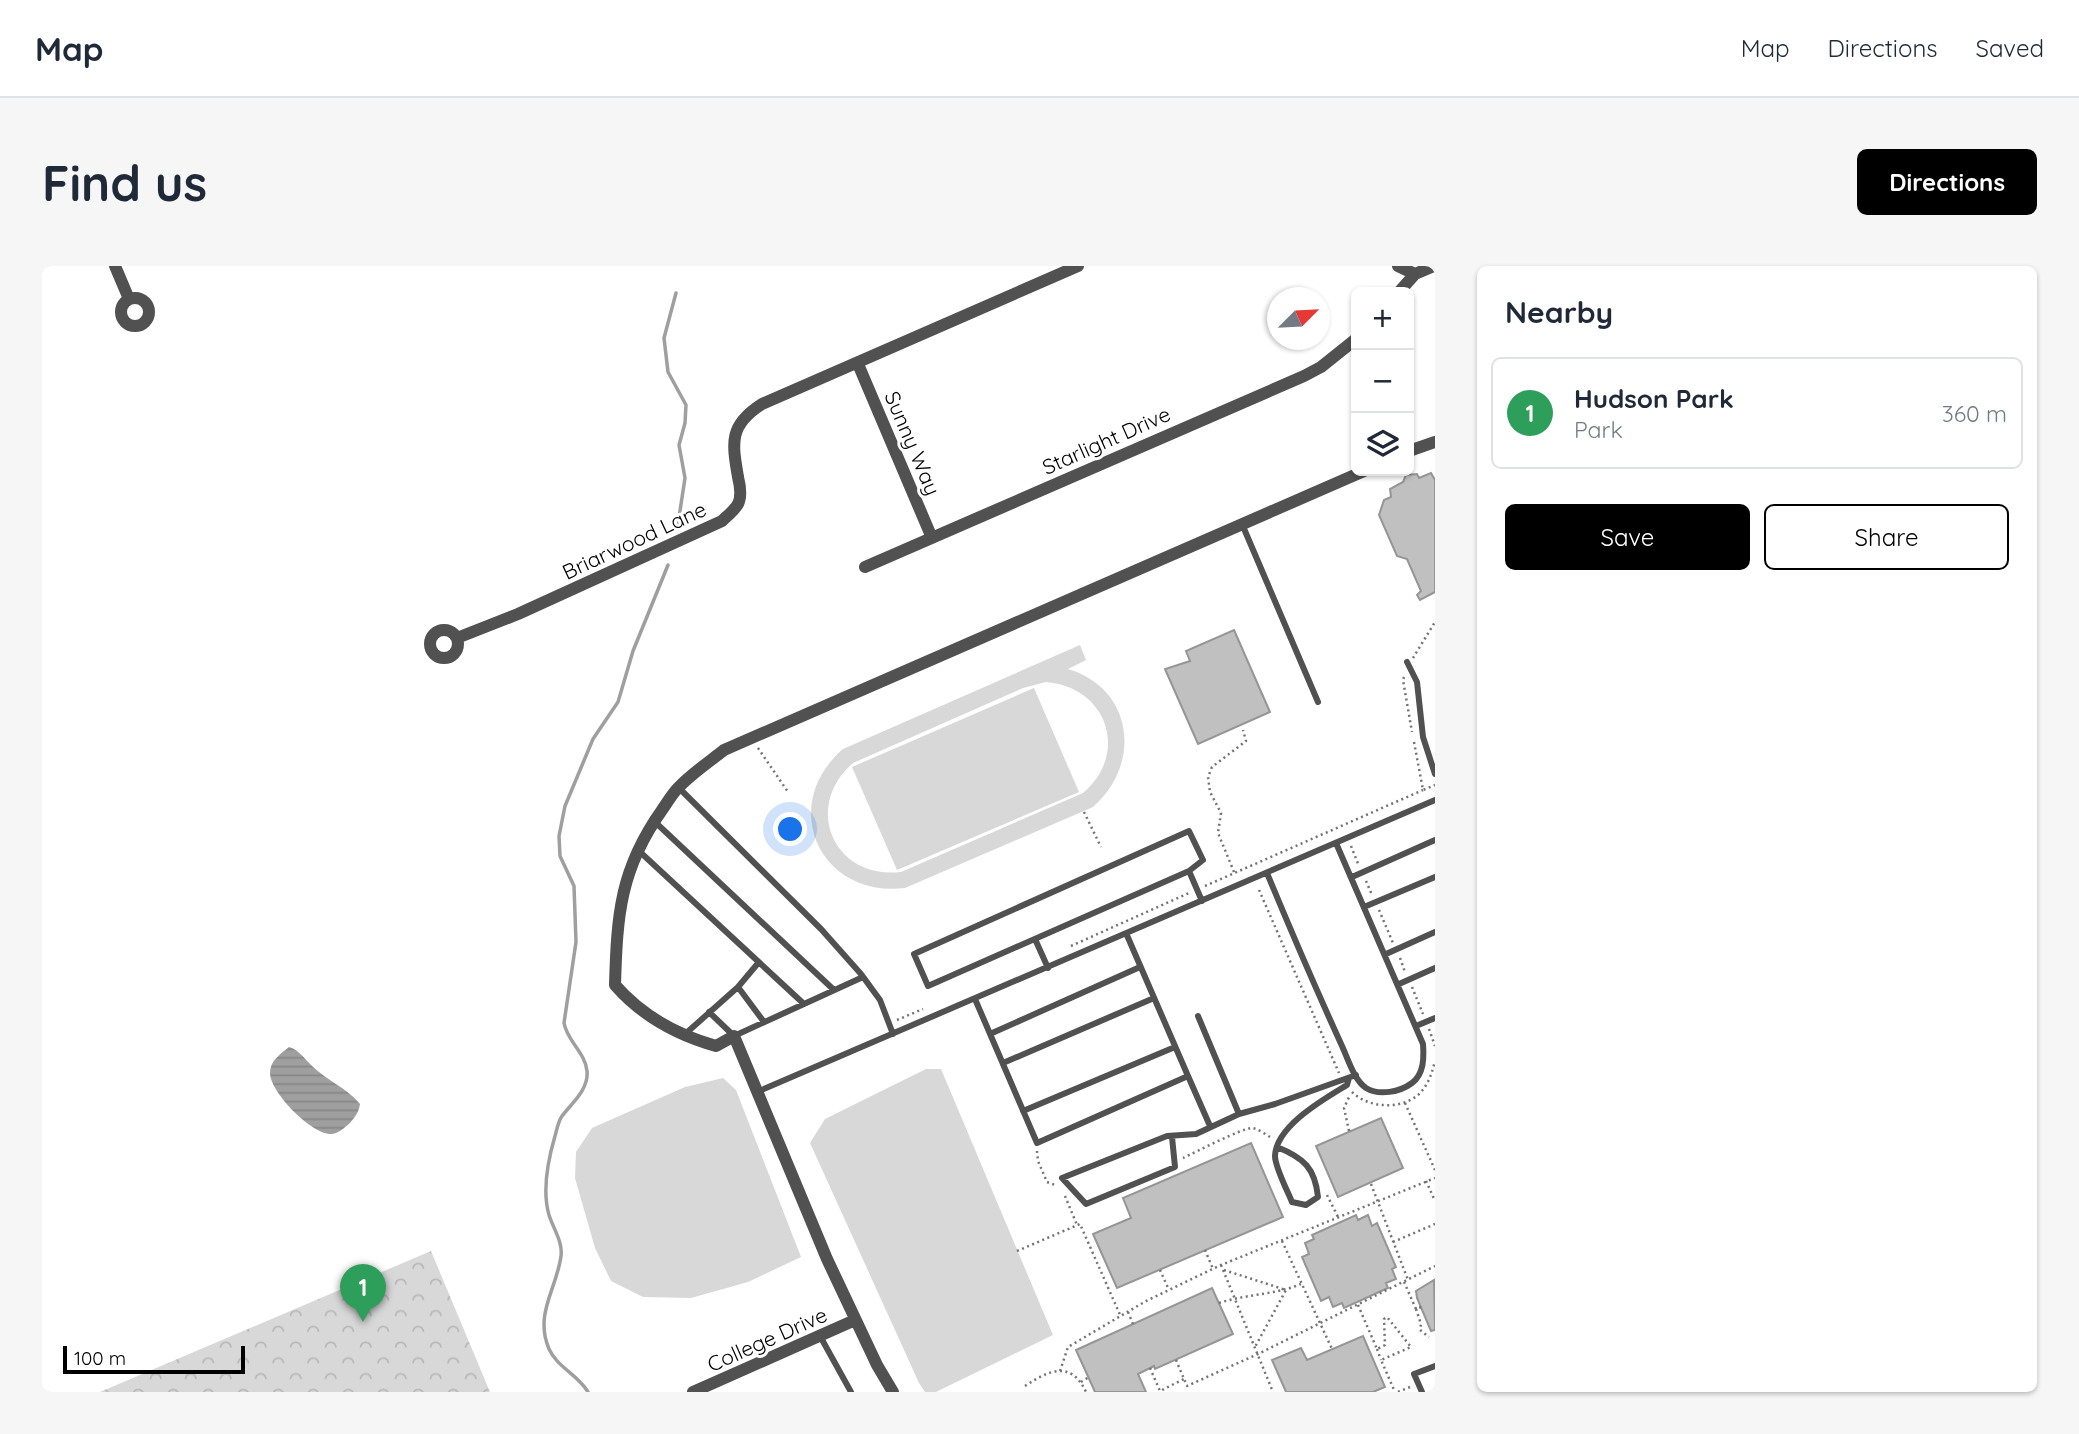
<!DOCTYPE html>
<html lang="en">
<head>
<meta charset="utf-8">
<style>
	:root { --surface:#fff; --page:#f6f6f7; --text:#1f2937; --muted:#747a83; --line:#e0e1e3; --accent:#000 }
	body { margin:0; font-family:Quicksand,sans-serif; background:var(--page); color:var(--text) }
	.controls { position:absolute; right:21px; top:21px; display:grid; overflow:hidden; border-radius:10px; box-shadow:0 2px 5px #0004 }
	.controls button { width:63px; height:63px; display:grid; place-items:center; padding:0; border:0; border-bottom:2px solid var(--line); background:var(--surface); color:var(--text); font:35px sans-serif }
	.compass { position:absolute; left:1225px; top:21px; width:63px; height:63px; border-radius:50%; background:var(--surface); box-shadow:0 2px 5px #0004; rotate:66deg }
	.scale { position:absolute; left:21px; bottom:18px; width:182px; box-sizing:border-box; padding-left:7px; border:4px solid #000; border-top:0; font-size:19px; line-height:24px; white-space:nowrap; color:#000; -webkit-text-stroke:5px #fff; paint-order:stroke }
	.you { position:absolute; left:749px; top:564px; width:24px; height:24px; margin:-18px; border:5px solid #fff; border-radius:50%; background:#1a73e8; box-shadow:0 0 0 10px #1a73e833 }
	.badge { display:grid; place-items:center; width:46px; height:46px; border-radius:50%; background:var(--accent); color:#fff; font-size:23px; font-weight:700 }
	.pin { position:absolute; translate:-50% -58px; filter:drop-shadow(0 2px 4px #0008) }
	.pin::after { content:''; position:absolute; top:37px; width:24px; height:21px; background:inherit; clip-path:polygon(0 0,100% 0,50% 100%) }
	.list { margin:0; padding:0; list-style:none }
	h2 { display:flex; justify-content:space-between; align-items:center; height:91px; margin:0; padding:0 28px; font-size:30px }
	h2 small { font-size:23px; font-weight:400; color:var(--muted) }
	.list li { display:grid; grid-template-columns:46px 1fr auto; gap:21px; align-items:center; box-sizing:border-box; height:112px; margin:0 14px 14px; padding:0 14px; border:2px solid var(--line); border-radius:10px }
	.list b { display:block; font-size:26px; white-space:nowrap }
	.list p { margin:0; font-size:23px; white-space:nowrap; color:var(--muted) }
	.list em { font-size:23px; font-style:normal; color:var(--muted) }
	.actions { display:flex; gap:14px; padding:21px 28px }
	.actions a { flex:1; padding:16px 0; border:2px solid var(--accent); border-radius:10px; text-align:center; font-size:24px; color:var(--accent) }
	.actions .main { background:var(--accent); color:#fff }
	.icon { flex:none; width:38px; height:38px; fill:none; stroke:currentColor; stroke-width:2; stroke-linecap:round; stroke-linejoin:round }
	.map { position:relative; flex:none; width:1393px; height:1126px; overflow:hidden; border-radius:10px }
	header { display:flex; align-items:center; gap:42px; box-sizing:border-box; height:98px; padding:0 35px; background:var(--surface); border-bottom:2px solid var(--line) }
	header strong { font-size:33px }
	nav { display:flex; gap:38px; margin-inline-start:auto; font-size:24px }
	.intro { display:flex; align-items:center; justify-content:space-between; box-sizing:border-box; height:168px; padding:0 42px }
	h1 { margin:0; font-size:49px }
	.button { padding:18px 32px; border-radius:10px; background:var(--accent); color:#fff; font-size:24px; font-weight:700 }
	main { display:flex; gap:42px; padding:0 42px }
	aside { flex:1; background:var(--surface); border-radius:10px; box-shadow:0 2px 5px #0004 }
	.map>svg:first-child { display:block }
	.grass { fill:#d8d8d8; fill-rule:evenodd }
	.forest { fill:url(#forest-crowns) }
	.water { fill:url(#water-rules) }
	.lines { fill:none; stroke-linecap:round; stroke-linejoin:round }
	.stream { stroke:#9f9f9f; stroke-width:3.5 }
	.building { fill:#c0c0c0; stroke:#959595; stroke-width:2 }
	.path { stroke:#737373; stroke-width:2.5; stroke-dasharray:2 3.5; stroke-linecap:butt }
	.service { stroke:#515151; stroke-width:6 }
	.minor { stroke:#515151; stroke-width:12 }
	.labels { text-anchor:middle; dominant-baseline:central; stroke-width:6; stroke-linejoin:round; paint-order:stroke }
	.street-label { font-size:21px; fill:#000; stroke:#fff }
</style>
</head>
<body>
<header>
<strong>Map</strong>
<nav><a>Map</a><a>Directions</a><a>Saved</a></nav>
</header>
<div class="intro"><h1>Find us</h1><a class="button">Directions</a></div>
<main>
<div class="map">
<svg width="1393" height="1126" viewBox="0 0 1393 1126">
	<defs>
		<pattern id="forest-crowns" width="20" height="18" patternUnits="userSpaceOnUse" patternTransform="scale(1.75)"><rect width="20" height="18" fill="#d8d8d8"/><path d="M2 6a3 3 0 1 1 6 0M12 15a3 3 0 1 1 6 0" fill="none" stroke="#b8b8b8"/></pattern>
		<pattern id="water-rules" width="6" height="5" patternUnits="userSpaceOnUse" patternTransform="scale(1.75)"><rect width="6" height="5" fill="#9f9f9f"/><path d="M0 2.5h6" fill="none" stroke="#878787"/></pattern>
	</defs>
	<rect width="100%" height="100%" fill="#fff"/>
	<path class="grass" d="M1038,379l6,15 -18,9c66,20 74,95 25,138l-188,81c-86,10 -127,-83 -62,-139zM1004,416c61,5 84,71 37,111l-182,79c-67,8 -99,-65 -48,-109l170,-75z
		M992,422l45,104 -182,78 -45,-103z
		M884,803h15l112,266 -117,57h-11l-6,-9 -109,-240 15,-24z
		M681,812l13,12 65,167 -53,25 -57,16 -48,-1 -32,-16 -16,-33 -20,-70 1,-26 16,-24 93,-41z"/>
	<path class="forest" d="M389,985l59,141h-390z"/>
	<path class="water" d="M247,781c10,3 14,10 22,18 15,15 36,23 49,39 -1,8 -5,13 -10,19 -6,5 -12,11 -19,11 -20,0 -61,-42 -61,-61 0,-12 10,-19 19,-26z"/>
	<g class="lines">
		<path class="stream" d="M634,27l-12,45 4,34 18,33 -1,18 -6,22 6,33 -7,46
			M546,1126c-10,-17 -31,-25 -39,-43 -15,-35 8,-61 12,-93 2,-14 -8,-28 -12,-41 -7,-24 -1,-55 6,-79 2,-7 3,-14 7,-20 10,-13 27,-27 25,-45 -2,-19 -20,-30 -23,-48l12,-81 -2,-56 -14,-30 -1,-20 6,-30 28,-67 25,-37 15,-51 35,-86"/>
	</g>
	<path class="building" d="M1389,207l4,7v112l-15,8 -3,-5 4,-4 -14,-32 -10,-3 -18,-41 5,-15 7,-3 -1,-8 13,-7 3,-7 11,-1 2,4z
		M1192,364l36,82 -72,32 -33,-75 25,-8 -4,-10z
		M1339,852l22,50 -65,29 -22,-51z
		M1209,877l32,74 -166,71 -24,-54 38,-16 -8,-20z
		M1314,949l2,5 10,-5 4,11 5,-3 19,44 -4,2 4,10 -10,4 2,5 -44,20 -2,-5 -9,4 -4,-10 -8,4 -19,-44 7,-3 -4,-11 9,-4 -2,-4z
		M1392,1014l1,50 -4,1 -14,-33 -1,-7z
		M1170,1022l21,46 -78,35 -1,-3 -16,8 8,18h-51l-19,-42z
		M1321,1070l22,51 -12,5h-87l-14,-32 29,-12 6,12z"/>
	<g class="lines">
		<path class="path" d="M1371,392l22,-36
			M1362,411l-1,3 9,52
			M1372,476l9,48 12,-5
			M716,482l30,44
			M1042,546l17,35
			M1309,580l8,20
			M1192,606l-16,-39 3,-20 -11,-21 -2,-15 4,-10 34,-26 -3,-11
			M1324,615l6,14
			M1163,620l218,-96
			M1217,624l80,183
			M1337,644l14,33
			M1029,680l118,-53
			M1358,692l5,14
			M1370,721l11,27
			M855,754l26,-11
			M1387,763l6,17
			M1310,826c16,16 48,18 66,3 10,-9 14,-22 17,-34
			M1363,837l30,67
			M1307,865l-5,-23 6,-13
			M995,885l1,10 9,21 8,3
			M1141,892c13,-6 59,-30 69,-30 7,1 14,7 20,10
			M1384,915l9,20
			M1329,918l37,96
			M1285,929l11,22
			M1023,930l12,29
			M1240,975l50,108
			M1351,976l42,-18
			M1163,984l8,19
			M975,985l63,-27 41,93
			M1179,999l52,127
			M1118,1004l9,20
			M1182,1004l62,20 -31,57
			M1362,1016l12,27 5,-2
			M1177,1037c27,-9 56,-8 82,-19
			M1316,1039l19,44 8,-4 -1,-26 3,-2 24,30 -30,13 14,32
			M1374,1043l5,15 -1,6 9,7
			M1086,1046l5,12
			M1335,1083l4,11
			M1134,1094l11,26 71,-32 177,-88
			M1108,1102l10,23 24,-12
			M1018,1105l8,-24 78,-46 75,-36 214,-87
			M1039,1116l8,-5
			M983,1120c24,-16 46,-26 61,6
			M1356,1126l12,-5"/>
		<path class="service" d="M1200,258l76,178
			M1365,396l10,20 6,55 12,37
			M636,521l143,142 40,45 19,26 13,34
			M612,555l180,169
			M597,585l165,153
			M1147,605l14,-11 -14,-29 -275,123 14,32 261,-115 13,30
			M1225,607c24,58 49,116 75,173 6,13 12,34 24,42 13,8 34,4 46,-5 12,-9 12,-25 11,-39l-87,-201
			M1310,611l83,-37
			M1322,641l71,-30
			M1084,667l62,143
			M993,673l13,29
			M1344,688l49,-22
			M717,696l-21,25 26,35
			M1357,718l36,-16
			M933,733l62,144 151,-67 22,50
			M667,746l25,24 129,-59
			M1156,750l41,98
			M1374,760l19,-8
			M948,768l150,-67
			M642,769l54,-48
			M961,797l151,-65
			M715,826l678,-292
			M981,845l152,-64
			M1130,871l3,30 -89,37 -24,-26 105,-42 29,-2 43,-20 36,-10 81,-29
			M1235,881c27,11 38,21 41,50l-12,8 -14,-3c-5,-12 -17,-35 -17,-46 1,-30 49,-57 72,-71l2,-7
			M778,1070l31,56
			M1380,1126l-8,-18 21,-8"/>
		<path class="minor" d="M73,0l14,33
			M1356,0l17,8
			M1357,26l16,-18 19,-8
			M79 46a14 14 0 1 1 28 0a14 14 0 1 1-28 0Z
			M816,98l74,174
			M1367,185l26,-9
			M823,301l439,-191 17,-9 35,-28
			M388 378a14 14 0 1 1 28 0a14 14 0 1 1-28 0Z
			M415,372l61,-24 204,-93c5,-5 12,-10 16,-17 4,-8 2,-19 0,-27 -6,-35 -9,-52 24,-73l316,-138
			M651,1126l162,-72
			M851,1126l-16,-27 -50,-106 -93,-223 -18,10c-39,-11 -74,-30 -101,-61 2,-70 5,-116 47,-175 5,-7 10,-16 16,-22 13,-14 31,-26 46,-38l640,-279"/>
	</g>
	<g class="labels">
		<g class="street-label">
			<text transform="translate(1064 174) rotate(-24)">Starlight Drive</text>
			<text transform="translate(871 177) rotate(67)">Sunny Way</text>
			<text transform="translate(592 274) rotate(-25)">Briarwood Lane</text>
			<text transform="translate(725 1073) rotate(-24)">College Drive</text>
		</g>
	</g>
</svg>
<div class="controls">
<button>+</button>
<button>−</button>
<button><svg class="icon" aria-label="layers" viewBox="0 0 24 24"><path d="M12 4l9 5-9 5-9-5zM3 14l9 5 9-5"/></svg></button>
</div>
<svg class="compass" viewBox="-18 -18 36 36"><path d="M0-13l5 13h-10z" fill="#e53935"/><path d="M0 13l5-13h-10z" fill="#747a83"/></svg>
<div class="scale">100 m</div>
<div class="you"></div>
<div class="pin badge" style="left:321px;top:1056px;background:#2e9e5b">1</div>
</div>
<aside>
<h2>Nearby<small></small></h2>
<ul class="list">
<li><span class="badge" style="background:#2e9e5b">1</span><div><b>Hudson Park</b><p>Park</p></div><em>360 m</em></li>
</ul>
<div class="actions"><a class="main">Save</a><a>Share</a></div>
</aside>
</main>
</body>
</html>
